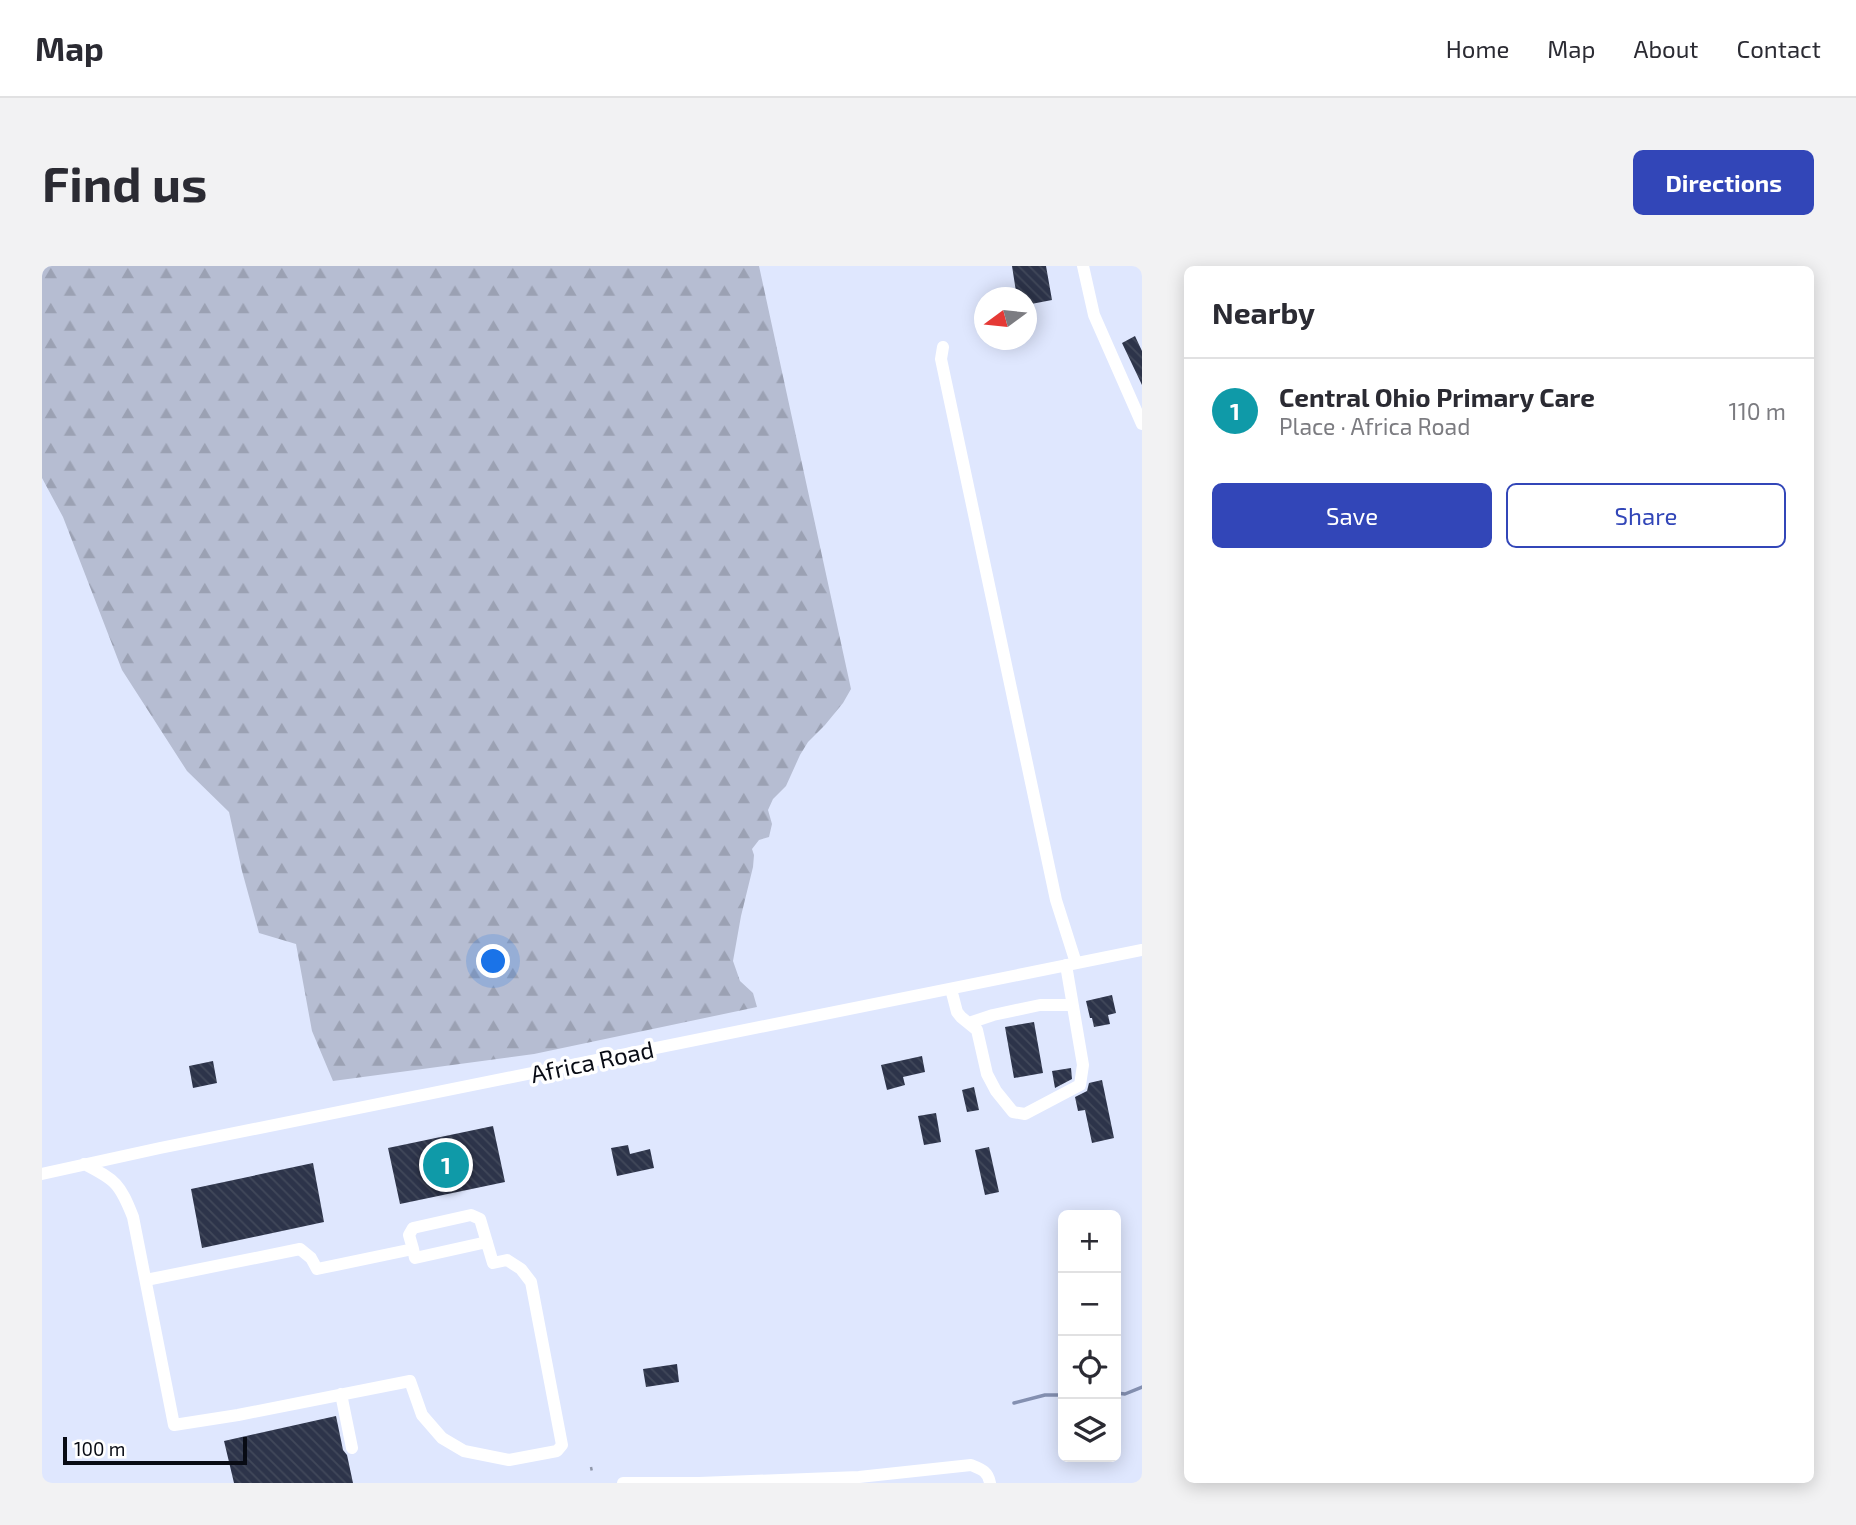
<!DOCTYPE html>
<html lang="en">
<head>
<meta charset="utf-8">
<style>
	:root { --surface:#fff; --page:#f2f2f3; --text:#2b2b33; --muted:#7c7c81; --line:#e1e1e2; --accent:#3246b8 }
	body { margin:0; font-family:"Exo 2",sans-serif; background:var(--page); color:var(--text) }
	.controls { position:absolute; right:21px; bottom:21px; display:grid; overflow:hidden; border-radius:10px; box-shadow:0 4px 18px #0003 }
	.controls button { width:63px; height:63px; display:grid; place-items:center; padding:0; border:0; border-bottom:2px solid var(--line); background:var(--surface); color:var(--text); font:35px sans-serif }
	.compass { position:absolute; left:932px; top:21px; width:63px; height:63px; border-radius:50%; background:var(--surface); box-shadow:0 4px 18px #0003; rotate:255deg }
	.scale { position:absolute; left:21px; bottom:18px; width:184px; box-sizing:border-box; padding-left:7px; border:4px solid #080b14; border-top:0; font-size:19px; line-height:24px; white-space:nowrap; color:#080b14; -webkit-text-stroke:5px #fff; paint-order:stroke }
	.you { position:absolute; left:452px; top:696px; width:24px; height:24px; margin:-18px; border:5px solid #fff; border-radius:50%; background:#1a73e8; box-shadow:0 0 0 10px #1a73e833 }
	.badge { display:grid; place-items:center; width:46px; height:46px; border-radius:50%; background:var(--accent); color:#fff; font-size:23px; font-weight:700 }
	.pin { position:absolute; translate:-50% -50%; border:4px solid #fff; box-shadow:0 2px 7px #0006 }
	.list { margin:0; padding:0; list-style:none }
	h2 { display:flex; justify-content:space-between; align-items:center; height:91px; margin:0; padding:0 28px; font-size:30px }
	h2 small { font-size:23px; font-weight:400; color:var(--muted) }
	.list li { display:grid; grid-template-columns:46px 1fr auto; gap:21px; align-items:center; box-sizing:border-box; height:105px; padding:0 28px; border-top:2px solid var(--line) }
	.list b { display:block; font-size:26px; white-space:nowrap }
	.list p { margin:0; font-size:23px; white-space:nowrap; color:var(--muted) }
	.list em { font-size:23px; font-style:normal; color:var(--muted) }
	.actions { display:flex; gap:14px; padding:21px 28px }
	.actions a { flex:1; padding:16px 0; border:2px solid var(--accent); border-radius:10px; text-align:center; font-size:24px; color:var(--accent) }
	.actions .main { background:var(--accent); color:#fff }
	.icon { flex:none; width:38px; height:38px; fill:none; stroke:currentColor; stroke-width:2; stroke-linecap:round; stroke-linejoin:round }
	.map { position:relative; flex:none; width:1100px; height:1217px; overflow:hidden; border-radius:10px }
	header { display:flex; align-items:center; gap:42px; box-sizing:border-box; height:98px; padding:0 35px; background:var(--surface); border-bottom:2px solid var(--line) }
	header strong { font-size:33px }
	nav { display:flex; gap:38px; margin-inline-start:auto; font-size:24px }
	.intro { display:flex; align-items:center; justify-content:space-between; box-sizing:border-box; height:168px; padding:0 42px }
	h1 { margin:0; font-size:49px }
	.button { padding:18px 32px; border-radius:10px; background:var(--accent); color:#fff; font-size:24px; font-weight:700 }
	main { display:flex; gap:42px; padding:0 42px }
	aside { flex:1; background:var(--surface); border-radius:10px; box-shadow:0 4px 18px #0003 }
	.map>svg:first-child { display:block }
	.forest { fill:url(#forest-firs) }
	.lines { fill:none; stroke-linecap:round; stroke-linejoin:round }
	.stream { stroke:#8490b1; stroke-width:3.5 }
	.building { fill:url(#building-back-hatch) }
	.path { stroke:#9198aa; stroke-width:2.5; stroke-dasharray:3.5 3.5; stroke-linecap:butt }
	.minor { stroke:#fff; stroke-width:12 }
	.labels { text-anchor:middle; dominant-baseline:central; stroke-width:7; stroke-linejoin:round; paint-order:stroke }
	.street-label { font-size:24px; fill:#080b14; stroke:#fff }
</style>
</head>
<body>
<header>
<strong>Map</strong>
<nav><a>Home</a><a>Map</a><a>About</a><a>Contact</a></nav>
</header>
<div class="intro"><h1>Find us</h1><a class="button">Directions</a></div>
<main>
<div class="map">
<svg width="1100" height="1217" viewBox="0 0 1100 1217">
	<defs>
		<pattern id="forest-firs" width="22" height="20" patternUnits="userSpaceOnUse" patternTransform="scale(1.75)"><rect width="22" height="20" fill="#b6bdd2"/><path d="M5 1l3.5 6h-7zM16 11l3.5 6h-7z" fill="#9ba1b3"/></pattern>
		<pattern id="building-back-hatch" width="6" height="6" patternUnits="userSpaceOnUse" patternTransform="scale(1.75)"><rect width="6" height="6" fill="#2d344a"/><path d="M-1 5l2 2M0 0l6 6M5-1l2 2" fill="none" stroke="#41485a"/></pattern>
	</defs>
	<rect width="100%" height="100%" fill="#dfe7fe"/>
	<path class="forest" d="M0,0h717l92,423 -8,14 -18,22 -17,17 -8,13 -14,31 -13,13 -5,11 4,14 -3,13 -10,3 -7,9 2,6 -1,12 -12,49 -8,45 7,20 13,12 4,14 -223,47 -201,27 -21,-50 -16,-87 -37,-11 -17,-62 -13,-59 -42,-41 -65,-101 -59,-153 -21,-39z"/>
	<g class="lines">
		<path class="stream" d="M1074,1127l9,1 17,-7
			M972,1137l31,-8h18"/>
	</g>
	<path class="building" d="M970,0h34l6,34 -26,5v-7h-9z
		M1093,70l7,15v34l-20,-42z
		M1070,729l4,18 -8,2 2,9 -16,3 -2,-9h-2l-4,-17z
		M992,756l9,51 -29,5 -9,-51z
		M880,790l3,16 -22,5 2,8 -18,5 -6,-25z
		M171,795l4,22 -24,5 -4,-22z
		M1029,802l1,11 -17,9 -3,-17z
		M1060,814l12,58 -22,5 -7,-33 -7,1 -3,-14 12,-6 2,-8z
		M932,821l5,23 -12,2 -5,-22z
		M894,847l5,29 -17,3 -6,-29z
		M451,860l12,56 -105,22 -12,-56z
		M586,879l2,9 20,-5 4,19 -37,8 -6,-28z
		M947,881l10,45 -14,3 -10,-45z
		M271,897l11,59 -122,26 -11,-59z
		M635,1098l2,18 -33,5 -3,-18z
		M294,1150l7,34 4,5 6,28h-119l-10,-42z"/>
	<g class="lines">
		<path class="path" d="M549,1201l1,5"/>
		<path class="minor" d="M1041,0l11,49 48,109
			M901,81l-2,12 115,541 20,63
			M909,723l6,23 4,5 16,13 10,44 9,17 17,21 12,2 55,-29 3,-20 -17,-100
			M927,757l24,-8 47,-10h32
			M42,898c32,16 36,20 49,53l41,208 64,-10 172,-34 12,34 20,23 22,13 45,9 48,-9 5,-6 -31,-163 -10,-13 -14,-9 -14,3 -13,-44 -9,-4 -58,13 -4,7 4,14 -96,20 -6,-11 -11,-9 -154,31
			M0,908l118,-26 982,-198
			M371,983l2,9 72,-16
			M299,1128l11,54
			M581,1217h76l160,-6 112,-12c10,4 17,6 19,18"/>
	</g>
	<g class="labels">
		<g class="street-label">
			<text transform="translate(550 795) rotate(-12)">Africa Road</text>
		</g>
	</g>
</svg>
<div class="controls">
<button>+</button>
<button>−</button>
<button><svg class="icon" aria-label="locate" viewBox="0 0 24 24"><circle cx="12" cy="12" r="6"/><path d="M12 2v4M12 18v4M2 12h4M18 12h4"/></svg></button>
<button><svg class="icon" aria-label="layers" viewBox="0 0 24 24"><path d="M12 4l9 5-9 5-9-5zM3 14l9 5 9-5"/></svg></button>
</div>
<svg class="compass" viewBox="-18 -18 36 36"><path d="M0-13l5 13h-10z" fill="#e53935"/><path d="M0 13l5-13h-10z" fill="#7c7c81"/></svg>
<div class="scale">100 m</div>
<div class="you"></div>
<div class="pin badge" style="left:404px;top:899px;background:#0f9aa8">1</div>
</div>
<aside>
<h2>Nearby<small></small></h2>
<ul class="list">
<li><span class="badge" style="background:#0f9aa8">1</span><div><b>Central Ohio Primary Care</b><p>Place · Africa Road</p></div><em>110 m</em></li>
</ul>
<div class="actions"><a class="main">Save</a><a>Share</a></div>
</aside>
</main>
</body>
</html>
